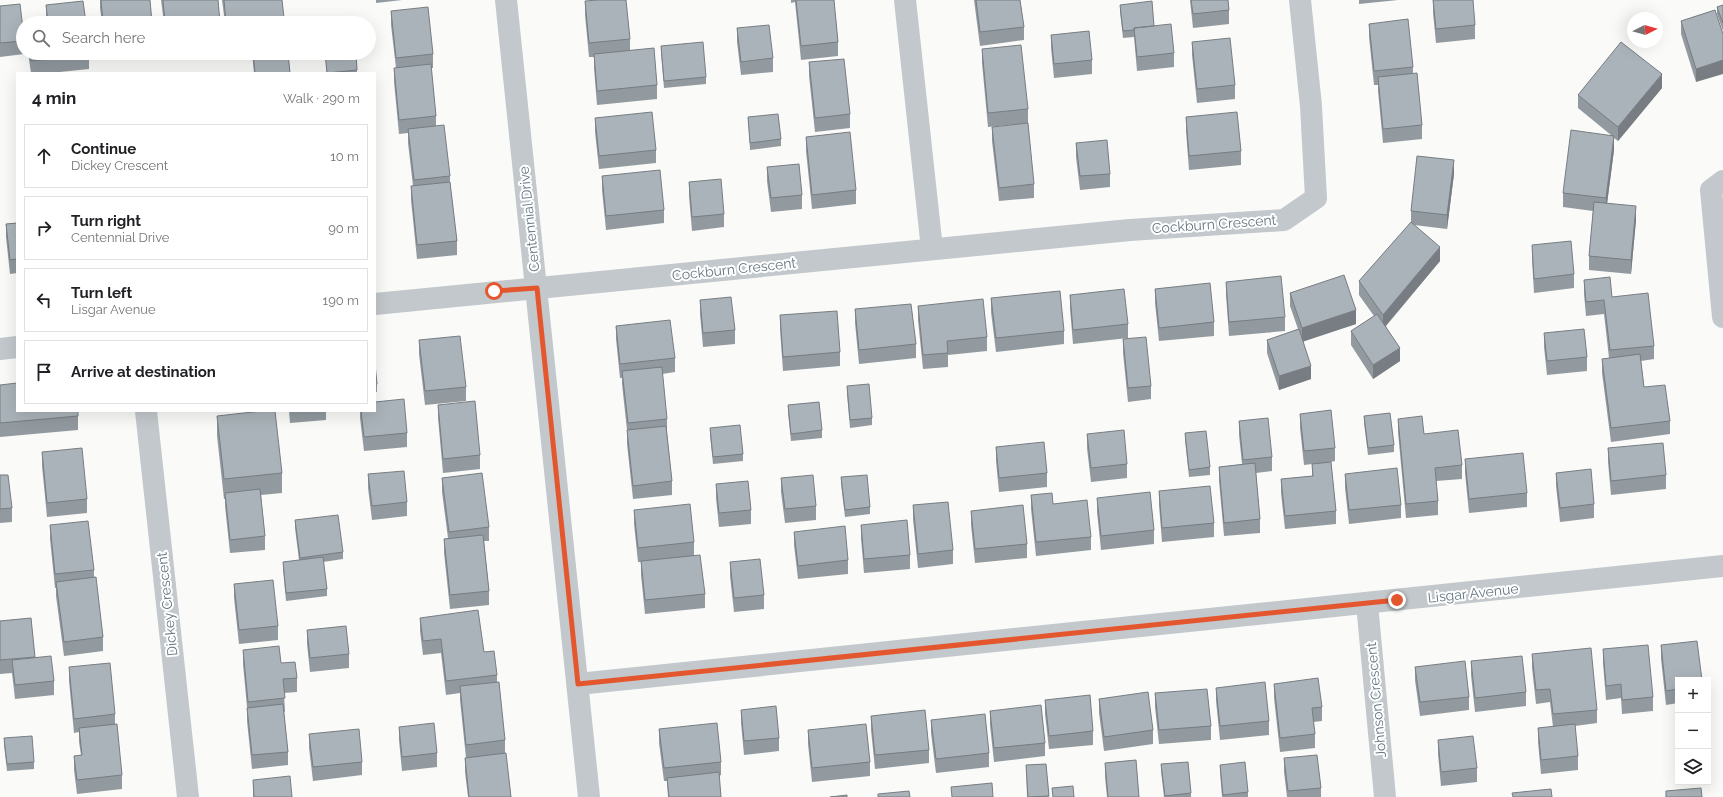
<!DOCTYPE html>
<html lang="en">
<head>
<meta charset="utf-8">
<style>
	:root { --surface:#fff; --page:#f6f6f6; --text:#202124; --muted:#757577; --line:#e0e0e0 }
	body { margin:0; font-family:Raleway,sans-serif; background:var(--page); color:var(--text) }
	.controls { position:absolute; right:12px; bottom:12px; display:grid; overflow:hidden; border-radius:0px; box-shadow:0 4px 16px #0002 }
	.controls button { width:36px; height:36px; display:grid; place-items:center; padding:0; border:0; border-bottom:1px solid var(--line); background:var(--surface); color:var(--text); font:20px sans-serif }
	.compass { position:absolute; left:1627px; top:12px; width:36px; height:36px; border-radius:50%; background:var(--surface); box-shadow:0 4px 16px #0002; rotate:84deg }
	.stop { position:absolute; width:12px; height:12px; margin:-9px; border:3px solid #e4572e; border-radius:50%; background:#fff }
	.stop.end { background:#e4572e; border-color:#fff; box-shadow:0 1px 4px #0008 }
	.list { margin:0; padding:0; list-style:none }
	h2 { display:flex; justify-content:space-between; align-items:center; height:52px; margin:0; padding:0 16px; font-size:17px }
	h2 small { font-size:13px; font-weight:400; color:var(--muted) }
	.list li { display:grid; grid-template-columns:26px 1fr auto; gap:12px; align-items:center; box-sizing:border-box; height:64px; margin:0 8px 8px; padding:0 8px; border:1px solid var(--line); border-radius:0px }
	.list b { display:block; font-size:15px; white-space:nowrap }
	.list p { margin:0; font-size:13px; white-space:nowrap; color:var(--muted) }
	.list em { font-size:13px; font-style:normal; color:var(--muted) }
	.icon { flex:none; width:22px; height:22px; fill:none; stroke:currentColor; stroke-width:2; stroke-linecap:round; stroke-linejoin:round }
	.map { position:relative; flex:none; width:1723px; height:797px; overflow:hidden }
	.search { position:absolute; background:var(--surface); box-shadow:0 4px 16px #0002; left:16px; top:16px; width:360px; height:44px; display:flex; align-items:center; gap:10px; box-sizing:border-box; padding:0 14px; border-radius:22px; color:var(--muted); font-size:15px }
	.panel { position:absolute; background:var(--surface); box-shadow:0 4px 16px #0002; left:16px; top:72px; width:360px; height:340px; border-radius:0px }
	.map>svg:first-child { display:block }
	.lines { fill:none; stroke-linecap:round; stroke-linejoin:round }
	.street { stroke:#c3c8cc; stroke-width:22 }
	.wall { fill:#929a9f }
	.shaded-wall { fill:#777d82 }
	.building { fill:#aab3b9; stroke:#777d82 }
	.route { stroke:#e4572e; stroke-width:5 }
	.labels { text-anchor:middle; dominant-baseline:central; stroke-width:4; stroke-linejoin:round; paint-order:stroke }
	.street-label { font-size:14px; fill:#657683; stroke:#fff }
</style>
</head>
<body>
<div class="map">
<svg width="1723" height="797" viewBox="0 0 1723 797">
	<rect width="100%" height="100%" fill="#fafaf8"/>
	<g class="lines">
		<path class="street" d="M506,0l83,797
			M905,0l27,249
			M1723,181l-12,9 12,127
			M375,304l755,-74 154,-10 32,-22 -5,-92 -11,-106
			M0,349l17,-2
			M146,411l42,386
			M1367,604l18,193
			M578,684l1145,-118"/>
	</g>
	<path class="wall" d="M100,0h50l2,23h-50l-2,-15z
		M161,0h57l2,23h-56z
		M222,0h60l2,23h-59z
		M376,0h26l-26,3z
		M791,0h43l4,42v14l-37,4 -6,-58 -4,1z
		M974,0h46l4,27v13l-44,6z
		M1190,0h38l1,10v14l-36,4z
		M1359,0h39l-39,4z
		M1433,0l42,25v14l-39,4 -3,-30z
		M585,1l45,38v11l27,35v14l-60,6 -3,-37v-11h-5l-4,-42z
		M46,5l40,18h-40z
		M1120,5l34,21 20,27v14l-37,4 -3,-34 -11,1 -3,-26z
		M1723,5v26l-6,-17v-7z
		M0,6l23,23v24h1v1l-24,3z
		M1715,10l-19,72 -15,-48v-13z
		M391,11l42,43v14h-2l5,48v10l14,50v6l7,59v14l-40,4 -6,-59v-14h2l-5,-43v-10l-9,1 -5,-52v-14h2l-5,-43z
		M1369,24l44,43v6l9,52v14l-39,4 -5,-52v-6h-4l-5,-48z
		M737,28l36,30v14l-32,3 -4,-33z
		M1051,35l41,25v14l-38,4 -3,-30z
		M1192,42l43,43v14l-38,4 -5,-48z
		M661,46l45,31v7l-42,4 -3,-35z
		M982,49l46,60v14l-40,4 -6,-64z
		M28,53h61v16l-39,4h-19z
		M252,53h36l2,20h-36z
		M325,53h31l1,20h-30z
		M809,62l41,52v14l-35,4 -6,-56z
		M1662,88l-44,53 -4,-3v12l-7,53 29,17 -5,54 -42,-4v-14l4,-45 -30,-4v-14l48,-58 -33,-27v-13z
		M748,117l33,22v7l-31,4z
		M1186,117l55,34v14l-52,5 -3,-39z
		M595,118l61,32v13l-57,6 -4,-37z
		M992,127l42,57v14l-35,3 -7,-60z
		M806,137l50,53v14l-44,5 -6,-58z
		M1076,143l34,31v13l-30,3 -4,-33z
		M767,167l35,28v14l-31,3 -4,-31z
		M1454,174l-7,55 -33,-4 26,36 -54,65 14,35 -27,18 -22,-34v-14l23,-15 -15,-21v-14l52,-58v-12z
		M602,176l62,34v13l-58,7 -4,-40z
		M689,182l35,32v13l-32,4 -3,-35z
		M17,223v50l-7,1 -4,-37v-13z
		M1532,245l42,29v14l-40,5 -2,-34z
		M1584,280l28,17 42,49v13l-13,2 3,26 26,34v13l-59,8 -9,-69v-14l7,-1 -5,-44 -18,2 -2,-22z
		M1226,282l59,35v14l-56,5 -3,-41z
		M1155,289l59,33v14l-55,5 -4,-38z
		M1290,293l66,31 -53,17 8,38 -32,11 -12,-37v-13l31,-11 -8,-23z
		M1070,295l58,29v14l-55,6 -3,-35z
		M991,298l73,33v13l-68,8 -5,-40z
		M700,300l35,30v14l-32,3 -3,-33z
		M918,306l69,31v14l-39,4v12l-25,2 -5,-49z
		M855,309l61,35v14l-57,6 -4,-41z
		M780,315l60,37v14l-57,5 -3,-42z
		M616,326l59,32v14l-13,2 5,45v14l5,48v14l-39,4 -6,-55v-14l-5,-46v-6h-2l-4,-39z
		M1544,333l43,24v14l-40,4 -3,-28z
		M1123,339l28,47v13l-23,3 -5,-49z
		M419,340l47,47v14l-41,4 -6,-51z
		M375,364l2,20v8h-2z
		M0,385l78,31v14l-78,7z
		M847,386l25,32v7l-22,3 -3,-34z
		M438,405l42,50v14l-37,4 -5,-55z
		M788,405l34,25v8l-31,3 -3,-28z
		M289,411h37v9l-36,3z
		M360,411h15l32,22v14l-43,4 -4,-33z
		M1300,414l35,34v13l-4,1 5,49v13l-51,5 -4,-36v-14l31,-3v-12l-8,1 -4,-37z
		M217,416l65,57v20l-21,2 4,41v14l-35,3 -5,-47v-7h-1l-7,-63z
		M1364,416l30,29v7l-26,3 -4,-32z
		M1398,419l26,15 38,31v14l-26,2 2,20v14l-32,3 -8,-86z
		M1239,421l33,36v14l-16,2 4,46v14l-36,3 -5,-55v-14l23,-3 -3,-29z
		M710,428l33,26v7l-30,3 -3,-29z
		M1185,433l25,34v8l-21,2 -4,-37z
		M1087,434l40,30v14l-36,4 -4,-34z
		M996,447l51,26v14l-48,5 -3,-31z
		M1608,448l58,27v14l-55,6 -3,-33z
		M42,452l45,47v14l-40,4 -5,-51z
		M1465,459l62,34v14l-58,6 -4,-40z
		M1556,473l38,31v14l-34,4 -4,-36z
		M368,474l39,28v14l-35,4 -4,-32z
		M1345,474l56,31v13l-52,6 -4,-36z
		M0,475l12,33v14l-12,1z
		M841,477l29,30v7l-25,3 -4,-33z
		M442,478l47,49v14h-5l5,50v14l-39,4 -6,-56v-14l4,-1 -6,-46z
		M781,478l35,28v14l-31,3 -4,-31z
		M716,484l35,26v14l-32,3 -3,-29z
		M1159,491l55,32v14l-52,5 -3,-37z
		M1031,495l22,9 38,33v13l-55,6 -5,-47z
		M1097,498l57,32v14l-53,6 -4,-38z
		M913,505l40,45v14l-35,4 -5,-49z
		M634,510l60,32v14l11,38v14l-60,6 -4,-39v-13h-3l-4,-38z
		M971,511l56,33v14l-52,5 -4,-38z
		M295,520l48,32v7l-20,3 4,27v7l-41,5 -3,-32v-7l16,-2 -4,-32z
		M50,525l44,45v7l9,60v14l-39,5 -8,-60v-8h-1l-5,-49z
		M861,525l49,30v14l-46,4 -3,-35z
		M794,532l54,28v14l-50,5 -4,-34z
		M730,562l34,33v14l-30,3 -4,-36z
		M234,584l44,42v14l-39,4 -5,-46z
		M31,618l4,40 19,23v14l-39,4 -3,-26 -12,1v-53z
		M420,618l64,34 13,23v7l8,58v14l6,43h-43l-3,-25v-14h1l-6,-58v-7l-14,2 -5,-42 -18,2 -3,-24z
		M307,630l42,24v14l-39,4 -3,-28z
		M1661,645l17,35v23l-12,2 -5,-46z
		M1603,649l50,48v14l-31,3 -1,-16 -15,2 -3,-37z
		M243,650l38,13 16,15v14l-13,1 1,19h-1l4,40v13l-36,4 -5,-48v-14l-4,-43z
		M1532,654l65,56v13l-22,3 3,30v14l-37,4 -3,-32v-14l15,-1 -3,-25 -14,2 -4,-36z
		M1471,661l55,31v14l-51,6 -4,-37z
		M69,667l46,47v10l7,51v14l-45,5 -3,-24v-14l7,-1 -2,-13v-10l-5,1 -5,-52z
		M1415,667l54,30v13l-49,6 -5,-36z
		M1274,684l48,23v14l-9,1 2,12v14l-35,4 -6,-54z
		M1216,688l53,33v14l-49,5 -4,-39z
		M1155,693l56,33v14l-52,4 -4,-37z
		M1099,699l54,31v14l-49,7 -5,-38z
		M1045,700l48,31v14l-44,4 -4,-35z
		M741,710l38,28v13l-35,4 -3,-32z
		M990,711l55,32v13l-51,6 -4,-37z
		M871,716l58,34v13l-54,6 -4,-39z
		M931,720l58,33v14l-53,6 -5,-40z
		M399,727l38,26v14l-35,4 -3,-31z
		M659,729l62,33v13l-2,1 2,21h-53l-1,-16h-3l-5,-38z
		M808,730l62,32v14l-58,6 -4,-38z
		M309,734l53,28v13l-49,6 -4,-33z
		M4,738l30,24v7l-27,2 -3,-26z
		M1438,740l39,28v14l-36,4 -3,-32z
		M1284,758l37,30v9h-34l-3,-25z
		M1136,760l3,37h-32l-2,-20v-14z
		M1046,764l3,33h-22l-1,-32z
		M1161,764l30,29v4h-27l-3,-26z
		M1220,765l28,27v5h-26l-2,-25z
		M253,780l39,17h-39z"/>
	<path class="shaded-wall" d="M1723,60v14l-27,8v-13z
		M1662,74v14l-44,53v-14z
		M1614,136v14l-8,62v-14z
		M1454,160v14l-7,55v-14z
		M1636,206v14l-5,54v-14z
		M1440,247v14l-57,68v-14z
		M1356,310v14l-54,18v-14z
		M1400,348v13l-27,18v-14z
		M1311,366v13l-32,11v-14z"/>
	<path class="building" d="M101,0h49l2,23h-49z
		M163,0h55l2,23h-55z
		M224,0h58l2,18 -50,5h-8z
		M598,0h28l4,39 -41,4 -4,-42z
		M796,0h38l4,42 -37,4z
		M976,0h44l4,27 -44,5z
		M1191,0h37l1,10 -36,4z
		M1433,0h40l2,25 -39,4z
		M83,1l3,22h-38l-2,-18z
		M1152,1l2,25 -20,2v2l-11,1 -3,-26z
		M20,4l3,25v12l-23,2v-37z
		M1723,5v18l-6,-16z
		M428,7l5,47 -37,4 -5,-47z
		M1715,10l8,24v26l-27,9 -15,-48z
		M1408,19l5,48 -39,4 -5,-47z
		M1171,24l3,29 -37,4 -3,-29z
		M769,25l4,33 -32,4 -4,-34z
		M1089,31l3,29 -38,4 -3,-29z
		M1230,38l5,47 -38,4 -5,-47z
		M703,42l3,35 -42,4 -3,-35z
		M1621,42l41,32 -44,53 -40,-32z
		M1021,45l7,64 -40,4 -6,-64z
		M654,48l3,37 -60,6 -3,-37z
		M30,53h59v2l-58,6z
		M253,53h35l2,20h-35z
		M325,53h31l1,17 -30,3z
		M844,59l6,55 -35,4 -6,-56z
		M431,64l5,52 -37,4 -5,-52z
		M1417,73l5,52 -39,4 -5,-52z
		M652,112l4,38 -57,6 -4,-38z
		M1237,112l4,39 -52,5 -3,-39z
		M778,114l3,25 -31,4 -2,-26z
		M1028,123l6,61 -35,4 -7,-61z
		M444,125l6,51 -36,4 -6,-51z
		M1571,130l43,6 -8,62 -43,-5z
		M850,132l6,58 -44,5 -6,-58z
		M1107,140l3,34 -30,2 -4,-33z
		M1417,156l37,4 -7,55 -36,-4z
		M799,164l3,31 -31,3 -4,-31z
		M660,170l4,40 -58,6 -4,-40z
		M721,179l3,35 -32,3 -3,-35z
		M450,182l7,59 -40,4 -6,-59z
		M1594,202l42,4 -5,54 -42,-4z
		M1411,222l29,25 -57,68 -24,-34z
		M17,223v36l-7,1 -4,-36z
		M1571,241l3,33 -40,5 -2,-34z
		M1344,275l12,35 -54,18 -12,-35z
		M1281,276l4,41 -56,5 -3,-40z
		M1610,277l2,20 36,-4 6,53 -44,4 -6,-50 -18,2 -2,-22z
		M1210,283l4,39 -55,6 -4,-39z
		M1124,289l4,35 -55,6 -3,-35z
		M1060,291l4,40 -68,7 -5,-40z
		M731,297l4,33 -32,3 -3,-33z
		M983,299l4,38 -40,4 1,12 -25,2 -5,-49z
		M911,304l5,40 -57,6 -4,-41z
		M837,311l3,41 -57,5 -3,-42z
		M1377,314l23,34 -27,17 -22,-34z
		M670,320l5,38 -55,6 -4,-38z
		M1299,329l12,37 -32,10 -12,-36z
		M1584,329l3,28 -40,4 -3,-28z
		M460,336l6,51 -41,4 -6,-51z
		M1146,337l5,49 -23,2 -5,-49z
		M1640,354l4,33 21,-2 5,36 -59,7 -9,-69z
		M375,364l2,20 -2,1z
		M662,367l5,52 -39,4 -6,-52z
		M17,383v28h61v5l-78,7v-38z
		M869,384l3,34 -22,2 -3,-34z
		M404,399l3,34 -43,4 -3,-26h14v-9z
		M475,401l5,54 -37,4 -5,-54z
		M819,402l3,28 -31,4 -3,-29z
		M1331,410l4,38 -31,3 -4,-37z
		M262,411h13l7,62 -58,6 -7,-63z
		M1390,413l4,32 -26,3 -4,-32z
		M1422,416l2,18 34,-4 4,35 -27,3 3,33 -32,3 -8,-85z
		M1268,418l4,39 -29,3 -4,-39z
		M740,425l3,29 -30,3 -3,-29z
		M666,426l6,55 -39,5 -6,-56z
		M1124,430l3,34 -36,4 -4,-34z
		M1206,431l4,36 -21,3 -4,-37z
		M1044,442l3,31 -48,5 -3,-31z
		M1663,443l3,32 -55,6 -3,-33z
		M82,448l5,51 -40,4 -5,-51z
		M1523,453l4,40 -58,6 -4,-40z
		M1331,462l5,49 -51,5 -4,-37 32,-3 -1,-12z
		M1255,463l5,56 -36,4 -5,-56z
		M1397,468l4,37 -52,5 -4,-36z
		M1591,469l3,35 -34,4 -4,-35z
		M404,471l3,31 -35,4 -4,-32z
		M482,473l7,54 -40,5 -7,-54z
		M0,475h8l4,33 -12,1z
		M813,475l3,31 -31,3 -4,-31z
		M867,475l3,32 -25,3 -4,-33z
		M748,481l3,29 -32,3 -3,-29z
		M1210,486l4,37 -52,5 -3,-37z
		M260,489l5,47 -35,4 -5,-47z
		M1150,492l4,38 -53,6 -4,-38z
		M1052,493l1,11 34,-4 4,37 -55,5 -5,-47z
		M948,502l5,48 -35,4 -5,-49z
		M690,504l4,38 -56,6 -4,-38z
		M1023,505l4,39 -52,5 -4,-38z
		M338,515l5,37 -43,6 -5,-38z
		M907,520l3,35 -46,4 -3,-34z
		M88,521l6,49 -39,4 -5,-49z
		M845,526l3,34 -50,6 -4,-34z
		M483,535l6,56 -39,4 -6,-56z
		M700,555l5,39 -60,6 -4,-39z
		M323,557l4,32 -41,4 -3,-31z
		M760,559l4,36 -30,3 -4,-36z
		M96,577l7,60 -39,5 -8,-60z
		M273,580l5,46 -39,4 -5,-46z
		M478,610l6,42 10,-1 3,24 -51,6 -5,-42 -18,2 -3,-23z
		M31,618l4,39 -35,3v-39z
		M346,626l3,28 -39,4 -3,-28z
		M1697,641l5,39h-24v9l-12,2 -5,-46z
		M1648,645l5,52 -31,3 -1,-16 -15,2 -3,-37z
		M279,646l2,17 14,-1 2,16 -14,1 2,19 -37,4 -5,-52z
		M1591,648l6,62 -44,4 -3,-25 -14,1 -4,-36z
		M51,656l3,25 -39,4 -3,-25z
		M1522,656l4,36 -51,6 -4,-37z
		M1465,661l4,36 -49,5 -5,-35z
		M110,663l5,51 -41,5 -5,-52z
		M1318,678l4,29 -10,1 3,26 -35,4 -6,-54z
		M499,682l6,58 -39,5 -6,-59z
		M1265,682l4,39 -49,5 -4,-38z
		M1207,689l4,37 -52,4 -4,-37z
		M1148,692l5,38 -49,7 -5,-38z
		M1090,695l3,36 -44,5 -4,-36z
		M283,704l5,48 -36,3 -5,-47z
		M1041,705l4,38 -51,5 -4,-37z
		M776,706l3,32 -35,3 -3,-31z
		M925,710l4,40 -54,5 -4,-39z
		M985,714l4,39 -53,6 -5,-39z
		M434,723l3,30 -35,4 -3,-30z
		M717,723l4,39 -57,6 -5,-39z
		M117,724l5,51 -45,5 -3,-24 8,-1 -3,-27z
		M866,724l4,38 -58,6 -4,-38z
		M1575,724l3,32 -37,4 -3,-32z
		M359,729l3,33 -49,5 -4,-33z
		M32,736l2,26 -27,2 -3,-26z
		M1473,736l4,32 -36,4 -3,-32z
		M506,753l5,44h-42l-4,-39z
		M1317,755l4,33 -33,3 -4,-33z
		M1136,760l3,37h-31l-3,-34z
		M1188,762l3,31 -26,3 -4,-32z
		M1245,762l3,30 -25,3 -3,-30z
		M1046,764l3,32 -21,1 -2,-32z
		M719,772l2,25h-52l-2,-19z
		M290,776l2,21h-38l-1,-17z
		M992,783l1,14h-41l-1,-10z
		M1073,786l1,11h-21l-1,-9z
		M1701,788l1,9h-36v-6z
		M1551,789l1,8h-39l-1,-4z
		M909,791l1,6h-32v-3z
		M847,795v2h-17z"/>
	<g class="lines">
		<path class="route" d="M494,291l43,-3 41,396 819,-84"/>
	</g>
	<g class="labels">
		<g class="street-label">
			<text transform="translate(529 219) rotate(-96)">Centennial Drive</text>
			<text transform="translate(1214 224) rotate(-4)">Cockburn Crescent</text>
			<text transform="translate(734 269) rotate(-6)">Cockburn Crescent</text>
			<text transform="translate(1473 593) rotate(-6)">Lisgar Avenue</text>
			<text transform="translate(167 604) rotate(-96)">Dickey Crescent</text>
			<text transform="translate(1376 700) rotate(-95)">Johnson Crescent</text>
		</g>
	</g>
</svg>
<div class="controls">
<button>+</button>
<button>−</button>
<button><svg class="icon" aria-label="layers" viewBox="0 0 24 24"><path d="M12 4l9 5-9 5-9-5zM3 14l9 5 9-5"/></svg></button>
</div>
<svg class="compass" viewBox="-18 -18 36 36"><path d="M0-13l5 13h-10z" fill="#e53935"/><path d="M0 13l5-13h-10z" fill="#757577"/></svg>
<div class="stop" style="left:494px;top:291px"></div>
<div class="stop end" style="left:1397px;top:600px"></div>
<div class="search"><svg class="icon" aria-label="search" viewBox="0 0 24 24"><circle cx="10" cy="10" r="6"/><path d="M15 15l6 6"/></svg>Search here</div>
<section class="panel">
<h2>4 min<small>Walk · 290 m</small></h2>
<ul class="list">
<li><svg class="icon" aria-label="ahead" viewBox="0 0 24 24"><path d="M12 20V5M6 11l6-6 6 6"/></svg><div><b>Continue</b><p>Dickey Crescent</p></div><em>10 m</em></li>
<li><svg class="icon" aria-label="right" viewBox="0 0 24 24"><path d="M7 20v-9h11M14 6l5 5-5 5"/></svg><div><b>Turn right</b><p>Centennial Drive</p></div><em>90 m</em></li>
<li><svg class="icon" aria-label="left" viewBox="0 0 24 24"><path d="M17 20v-9H6M10 6l-5 5 5 5"/></svg><div><b>Turn left</b><p>Lisgar Avenue</p></div><em>190 m</em></li>
<li><svg class="icon" aria-label="arrive" viewBox="0 0 24 24"><path d="M6 21V4h12l-3 4 3 4H6"/></svg><div><b>Arrive at destination</b></div></li>
</ul>
</section>
</div>
</body>
</html>
